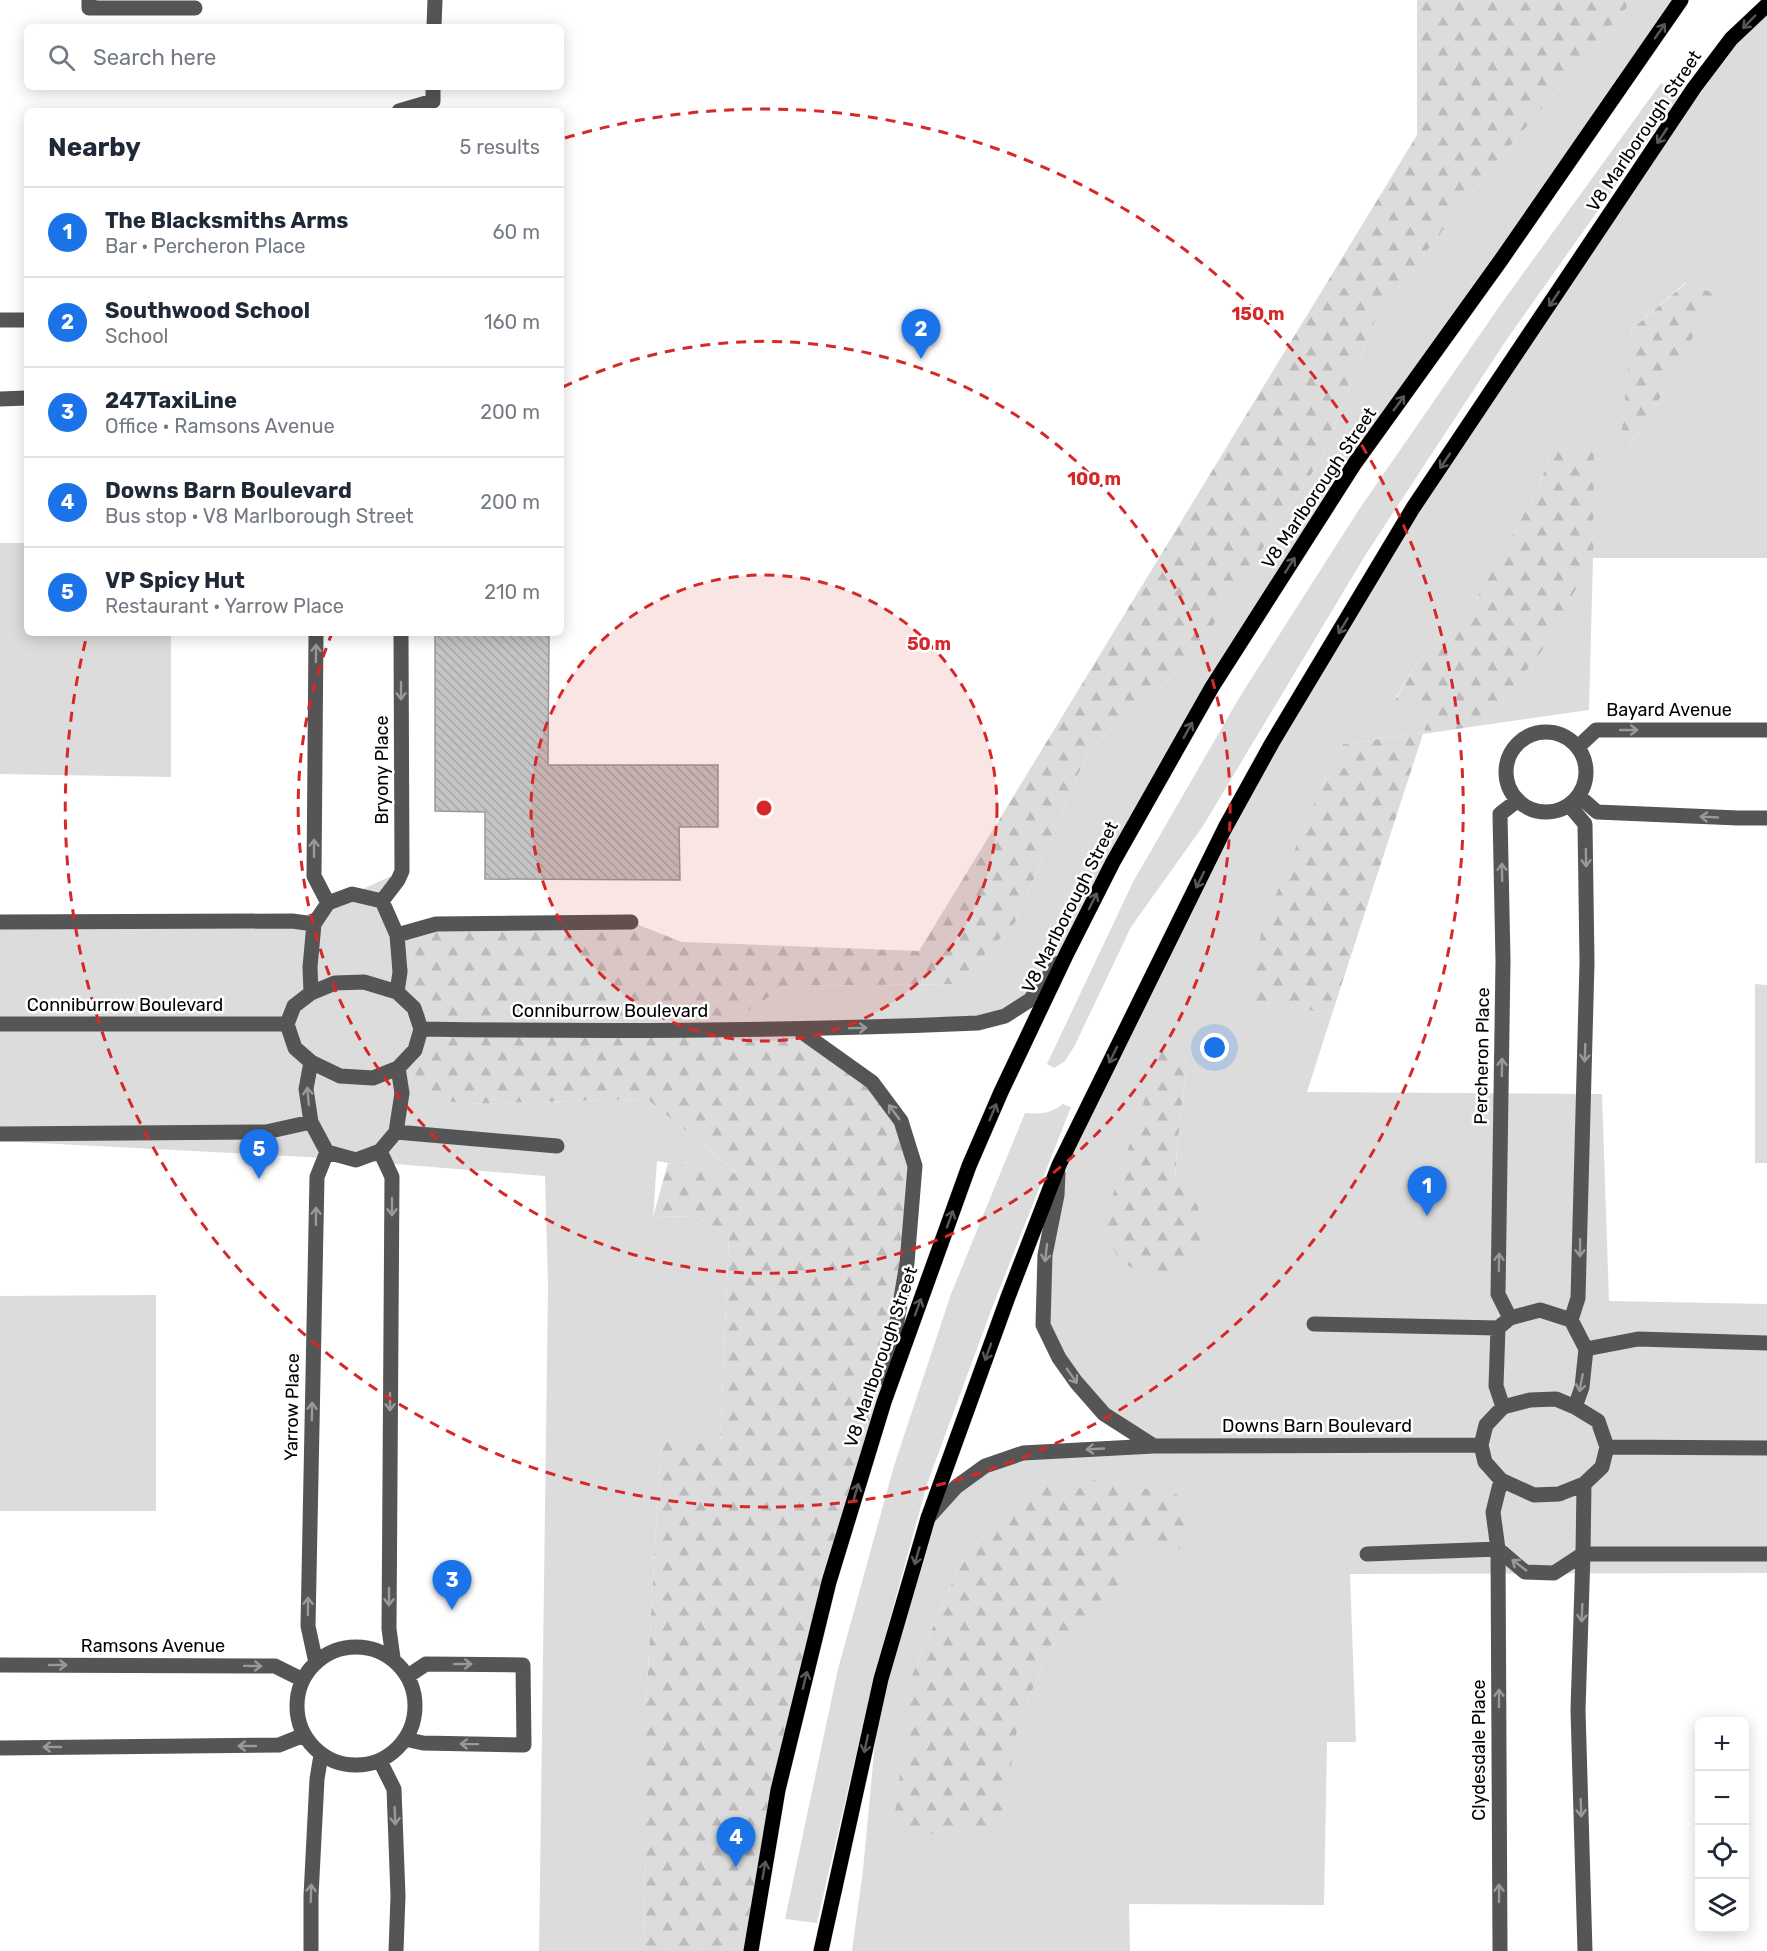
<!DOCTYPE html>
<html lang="en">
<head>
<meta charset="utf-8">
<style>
	:root { --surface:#fff; --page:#f6f6f7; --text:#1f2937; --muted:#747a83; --line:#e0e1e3; --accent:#1a73e8 }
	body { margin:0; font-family:Rubik,sans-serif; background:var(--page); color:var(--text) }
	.controls { position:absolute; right:18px; bottom:18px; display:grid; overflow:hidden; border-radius:9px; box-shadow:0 3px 15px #0003 }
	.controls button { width:54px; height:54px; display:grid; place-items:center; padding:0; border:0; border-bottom:2px solid var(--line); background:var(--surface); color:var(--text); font:30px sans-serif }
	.you { position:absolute; left:1215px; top:1048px; width:21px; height:21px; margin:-15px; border:4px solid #fff; border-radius:50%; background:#1a73e8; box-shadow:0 0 0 9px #1a73e833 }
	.badge { display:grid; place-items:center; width:39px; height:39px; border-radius:50%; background:var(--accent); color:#fff; font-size:20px; font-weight:700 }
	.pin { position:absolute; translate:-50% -50px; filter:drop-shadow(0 2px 3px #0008) }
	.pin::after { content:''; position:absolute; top:32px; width:21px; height:18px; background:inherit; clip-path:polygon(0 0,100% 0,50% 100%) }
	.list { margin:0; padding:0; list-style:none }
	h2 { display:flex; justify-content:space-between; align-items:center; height:78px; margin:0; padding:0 24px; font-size:26px }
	h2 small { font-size:20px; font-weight:400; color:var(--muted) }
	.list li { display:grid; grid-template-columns:39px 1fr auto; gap:18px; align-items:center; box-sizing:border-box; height:90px; padding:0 24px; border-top:2px solid var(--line) }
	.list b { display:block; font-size:22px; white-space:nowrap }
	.list p { margin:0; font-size:20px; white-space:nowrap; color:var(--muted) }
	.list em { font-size:20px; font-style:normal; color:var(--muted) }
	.icon { flex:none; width:33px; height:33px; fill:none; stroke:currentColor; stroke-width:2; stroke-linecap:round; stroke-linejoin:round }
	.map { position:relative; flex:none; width:1767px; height:1951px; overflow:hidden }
	.search { position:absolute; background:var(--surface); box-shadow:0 3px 15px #0003; left:24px; top:24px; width:540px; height:66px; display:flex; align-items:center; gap:15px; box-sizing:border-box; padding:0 21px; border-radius:9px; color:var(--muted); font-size:22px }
	.panel { position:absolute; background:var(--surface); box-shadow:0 3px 15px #0003; left:24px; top:108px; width:540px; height:528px; border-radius:9px }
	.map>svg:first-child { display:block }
	.green { fill:#dcdcdc; fill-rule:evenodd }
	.forest { fill:url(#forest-firs) }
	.building { fill:url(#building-back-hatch); stroke:#999; stroke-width:1.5 }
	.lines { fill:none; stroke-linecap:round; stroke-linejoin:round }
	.major-casing { stroke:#dbdbdb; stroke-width:16 }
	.minor { stroke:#555; stroke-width:15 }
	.major { stroke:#000; stroke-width:15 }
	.oneway { stroke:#595959 }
	.oneway2 { stroke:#999 }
	.ring { fill:none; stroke:#d62828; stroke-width:3; stroke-dasharray:10 8 }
	.labels { text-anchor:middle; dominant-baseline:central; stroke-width:5; stroke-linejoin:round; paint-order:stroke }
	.street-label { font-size:18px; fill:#000; stroke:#fff }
	.centre { fill:#d62828; stroke:#fff; stroke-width:3 }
	.ring-label { font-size:18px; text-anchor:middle; font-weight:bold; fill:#d62828; stroke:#fff; stroke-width:5; stroke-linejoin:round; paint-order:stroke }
</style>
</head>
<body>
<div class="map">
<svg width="1767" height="1951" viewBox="0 0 1767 1951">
	<defs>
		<pattern id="forest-firs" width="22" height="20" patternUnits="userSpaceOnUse" patternTransform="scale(1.5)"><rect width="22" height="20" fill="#dcdcdc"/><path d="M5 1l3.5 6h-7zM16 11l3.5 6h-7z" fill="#bbb"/></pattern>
		<pattern id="building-back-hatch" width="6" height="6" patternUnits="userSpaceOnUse" patternTransform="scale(1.5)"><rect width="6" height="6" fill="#c4c4c4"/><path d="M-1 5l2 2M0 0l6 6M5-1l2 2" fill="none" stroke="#a7a7a7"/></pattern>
	</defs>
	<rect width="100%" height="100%" fill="#fff"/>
	<path class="green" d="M1633,0h48l-180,260 -289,427 -145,266 -62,63 -288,14 69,-44 170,-2 59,-61 74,-174 101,-88 133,-205 54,-140 103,-134z
		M1767,5v553h-174l-4,152 -105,15 57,-73 11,-201 -15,40 -72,128 -49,45 -21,35 40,7 -12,27 -80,11 -22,43 -74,213 85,14 -25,78 295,2 7,207 158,3v269l-417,1 6,168h-29l-3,163 -195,-1 1,47h-278l11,-81 18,-191 47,-161 28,-31 67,-34 129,-6 -48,-33 -61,-89 16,-160 167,-337 187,-320 281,-420zM1685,283l30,12 -66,123 -29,41 12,-130zM1162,1047l25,12 -10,89 -2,33zM1021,1493l101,94 -71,60 -33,76 -105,-50 48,-111z
		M1661,83l18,13 -172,243 -141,215 -163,272 -72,101 -56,118 -10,16 -11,7 -7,-4 86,-182 106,-184 121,-190 141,-204z
		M0,543h27v90h144v144l-171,-3z
		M402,871l-20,30 83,203 182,-5 93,76 -83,-14 -4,56 43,-1 33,19 -9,210 -59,-3 -15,261v153l-2,33 1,62h-106l9,-664 -3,-111 -237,-19 -308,-16v-215l300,-8z
		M1755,984l12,1v178h-12z
		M1063,1104l8,3 -79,201 -65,176 -54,197 -56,242 -32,-4 53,-250 56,-203 57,-172 74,-181c16,1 25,1 38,-9z
		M156,1295v216h-156v-215z"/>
	<path class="forest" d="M1417,0h216l-153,182 -103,134 -54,140 -133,205 -101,88 -74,174 -59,61 -170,2 -67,43 80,1 73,52 29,39 14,45 -31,236 -106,388 -21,161h-112l-1,-62 2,-33v-153l15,-262 59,4 9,-210 -33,-19 -43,1 15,-54 71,11 -92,-75 -182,5 -63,-11 -4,-25 23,-39 -24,-37v-57l39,-11 195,-2 51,20 237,9 498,-816z
		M1686,283l30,11 -67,124 -30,42 13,-131z
		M1594,448l-1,110 -52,94 -57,73 -61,9 -91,280 -86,-14 17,-74 58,-139 22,-43 80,-11 11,-27 -39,-6 21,-36 49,-45 72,-128 15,-40z
		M1162,1047l25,12 -10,89 -2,32 23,26 2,37 -24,28 -33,3 -24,-14 -16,-35z
		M1081,1478l96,16 13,55 -65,-4 -2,42 -72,60 -33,76 -17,105 -66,7 -41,-14 19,-148 48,-111 60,-69z"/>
	<path class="building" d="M435,633h114l-1,132h170v62h-39l1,53 -195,-1v-67l-50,-1z"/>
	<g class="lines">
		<defs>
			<path id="major" d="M751,1951l27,-161 51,-208 55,-180 85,-236 32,-74 66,-139 46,-91 99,-175 143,-224 146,-203 180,-260
				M821,1951l60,-272 47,-161 80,-221 51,-132 166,-337 47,-85 141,-235 281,-420 37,-49 36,-34"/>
		</defs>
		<use href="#major" class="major-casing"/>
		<path class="minor" d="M89,0v8h106
			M434,27l1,-27
			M399,111l34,-10v-14
			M0,320h27
			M0,399l27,-1
			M316,633l-2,243 14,27
			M1506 772a40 40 0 1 1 80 0a40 40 0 1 1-80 0Z
			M1578,747l18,-17h171
			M1579,796l18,16 141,6h29
			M1569,805l16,19 2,139 -9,335 -7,22
			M382,901l16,-21 4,-9 -1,-238
			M0,922l292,-1 22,3
			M397,935l39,-11 195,-2
			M364,982l33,10 17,16 7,21 -6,21 -17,18 -25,10 -33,-2 -29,-14 -16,-14 -8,-24 7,-18 17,-13 24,-10z
			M311,993l-1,-26 4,-43 14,-21 24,-9 30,7 15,34 3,37 -3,20
			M0,1024h287
			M421,1029c186,3 372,2 557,-6l27,-7 25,-16 29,-37
			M799,1030l73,52 29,39 14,45 -8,97 -20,117
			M311,1062l-5,27 5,33 16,30 29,8 24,-9 16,-19 6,-39 -4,-25
			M396,1132l161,14
			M0,1134l266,-2 45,-10
			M380,1151l12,26 -3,452 4,29
			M1058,1173l-1,22 -12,60 -2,70 16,33 17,24 28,32 50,32
			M1510,1318l-12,-24 5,-333 -3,-147 18,-14
			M1314,1324l184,4
			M1586,1349l52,-10 129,4
			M1556,1399l19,8 23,14 9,26 -5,20 -18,17 -25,10 -25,1 -33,-15 -16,-18 -4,-17 5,-20 17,-18 27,-7z
			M1503,1407l-7,-21 2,-58 12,-10 30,-8 31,10 15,29 -4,38 -7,20
			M1607,1447l160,1
			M1501,1480l-8,32 5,37 27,23 29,1 29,-19 1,-70
			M928,1518l28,-31 29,-21 38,-13 131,-7 327,-1
			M1367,1554l131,-5 2,402
			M297 1706a59 59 0 1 1 118 0a59 59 0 1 1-118 0Z
			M316,1663l-8,-37 9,-449 10,-25
			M0,1665l275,1 28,14
			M405,1739l18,4 101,2 -1,-80 -97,-1 -18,12
			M0,1748l279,-3 25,-10
			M380,1761l14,28 4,107 -2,55
			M311,1951v-55l6,-117 4,-24
			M1585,1951l-7,-241 5,-156h184"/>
		<use href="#major" class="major"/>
	</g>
	<defs><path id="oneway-shaft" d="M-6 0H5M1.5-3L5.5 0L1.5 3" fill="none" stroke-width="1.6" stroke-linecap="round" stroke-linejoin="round" transform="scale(1.5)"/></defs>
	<g class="oneway">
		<use href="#oneway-shaft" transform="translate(1749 22) rotate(134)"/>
		<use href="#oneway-shaft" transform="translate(1660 31) rotate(-55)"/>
		<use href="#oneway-shaft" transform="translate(1662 136) rotate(124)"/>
		<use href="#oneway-shaft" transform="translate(1554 299) rotate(124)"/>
		<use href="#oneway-shaft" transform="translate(1399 403) rotate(-54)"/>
		<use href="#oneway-shaft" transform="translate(1445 461) rotate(124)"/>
		<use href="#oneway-shaft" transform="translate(1290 565) rotate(-57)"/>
		<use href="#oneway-shaft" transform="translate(1343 626) rotate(121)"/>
		<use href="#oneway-shaft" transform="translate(1188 730) rotate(-61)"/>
		<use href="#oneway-shaft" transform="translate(1200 880) rotate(116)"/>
		<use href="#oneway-shaft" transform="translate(1093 901) rotate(-63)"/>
		<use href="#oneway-shaft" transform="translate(1113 1055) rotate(116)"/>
		<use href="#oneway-shaft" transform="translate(993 1112) rotate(-67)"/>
		<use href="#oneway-shaft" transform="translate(950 1219) rotate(-70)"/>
		<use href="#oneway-shaft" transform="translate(918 1307) rotate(-70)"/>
		<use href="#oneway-shaft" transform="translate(988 1352) rotate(110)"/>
		<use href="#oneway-shaft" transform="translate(856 1492) rotate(-73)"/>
		<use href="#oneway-shaft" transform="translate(917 1556) rotate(106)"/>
		<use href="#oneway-shaft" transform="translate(805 1680) rotate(-76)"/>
		<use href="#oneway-shaft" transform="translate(866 1744) rotate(102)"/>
		<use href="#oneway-shaft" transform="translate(764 1870) rotate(-80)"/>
	</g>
	<g class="oneway2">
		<use href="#oneway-shaft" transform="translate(316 653) rotate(-89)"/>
		<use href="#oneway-shaft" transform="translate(401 691) rotate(90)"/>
		<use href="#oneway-shaft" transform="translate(1629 730)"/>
		<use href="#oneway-shaft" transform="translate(1709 817) rotate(-177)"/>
		<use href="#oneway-shaft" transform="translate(314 848) rotate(-90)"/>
		<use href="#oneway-shaft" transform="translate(1586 858) rotate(89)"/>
		<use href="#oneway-shaft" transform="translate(1502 872) rotate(-91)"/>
		<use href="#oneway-shaft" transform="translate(858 1028) rotate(-2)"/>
		<use href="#oneway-shaft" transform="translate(1585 1053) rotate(92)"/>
		<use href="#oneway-shaft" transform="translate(1502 1067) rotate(-89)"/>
		<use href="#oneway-shaft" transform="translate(308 1096) rotate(-95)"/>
		<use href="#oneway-shaft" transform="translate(894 1112) rotate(-126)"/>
		<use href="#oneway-shaft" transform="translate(392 1207) rotate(90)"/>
		<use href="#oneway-shaft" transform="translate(316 1216) rotate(-89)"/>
		<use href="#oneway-shaft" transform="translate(1580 1248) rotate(91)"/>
		<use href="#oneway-shaft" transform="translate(1046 1253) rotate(97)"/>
		<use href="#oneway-shaft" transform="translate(1499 1262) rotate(-89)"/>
		<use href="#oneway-shaft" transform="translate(1072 1376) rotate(55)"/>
		<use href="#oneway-shaft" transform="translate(1581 1383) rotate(101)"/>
		<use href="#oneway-shaft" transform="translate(390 1402) rotate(90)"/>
		<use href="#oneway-shaft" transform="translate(312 1411) rotate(-89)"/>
		<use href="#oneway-shaft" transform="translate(1095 1449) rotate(177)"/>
		<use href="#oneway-shaft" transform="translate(1519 1565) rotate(-143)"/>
		<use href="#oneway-shaft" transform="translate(389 1597) rotate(90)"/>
		<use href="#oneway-shaft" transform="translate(308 1606) rotate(-89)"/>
		<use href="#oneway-shaft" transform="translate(1582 1613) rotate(92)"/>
		<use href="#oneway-shaft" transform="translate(463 1664)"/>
		<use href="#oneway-shaft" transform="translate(58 1665)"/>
		<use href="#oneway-shaft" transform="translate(253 1666) rotate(1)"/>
		<use href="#oneway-shaft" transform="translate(1499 1698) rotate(-90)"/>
		<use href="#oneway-shaft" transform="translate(469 1744) rotate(-179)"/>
		<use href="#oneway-shaft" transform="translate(247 1746) rotate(180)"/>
		<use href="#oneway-shaft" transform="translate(52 1747) rotate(180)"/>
		<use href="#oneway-shaft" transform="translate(1581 1808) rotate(88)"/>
		<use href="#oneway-shaft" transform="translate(395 1816) rotate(88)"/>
		<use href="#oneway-shaft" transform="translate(311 1893) rotate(-88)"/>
		<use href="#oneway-shaft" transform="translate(1499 1893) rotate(-90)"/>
	</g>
	<circle cx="764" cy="808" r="233" fill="#d62828" fill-opacity=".12"/>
	<g class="ring">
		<circle cx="764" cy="808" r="233"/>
		<path d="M563 387A466 466 0 1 1 332 633"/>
		<path d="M565 138A699 699 0 1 1 86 639"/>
	</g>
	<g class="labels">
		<g class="street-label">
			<text transform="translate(1644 131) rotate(-56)">V8 Marlborough Street</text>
			<text transform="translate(1319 488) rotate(-56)">V8 Marlborough Street</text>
			<text x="1669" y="710">Bayard Avenue</text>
			<text transform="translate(382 770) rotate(-90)">Bryony Place</text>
			<text transform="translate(1070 907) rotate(-63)">V8 Marlborough Street</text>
			<text x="125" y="1005">Conniburrow Boulevard</text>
			<text x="610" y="1011">Conniburrow Boulevard</text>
			<text transform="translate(1482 1056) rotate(-89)">Percheron Place</text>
			<text transform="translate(881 1357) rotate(-71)">V8 Marlborough Street</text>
			<text transform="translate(292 1407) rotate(-89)">Yarrow Place</text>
			<text x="1317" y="1426">Downs Barn Boulevard</text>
			<text x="153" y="1646">Ramsons Avenue</text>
			<text transform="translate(1479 1750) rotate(-90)">Clydesdale Place</text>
		</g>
	</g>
	<circle cx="764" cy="808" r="9" class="centre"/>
	<g class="ring-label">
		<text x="1258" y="320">150 m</text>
		<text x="1094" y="485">100 m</text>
		<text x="929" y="650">50 m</text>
	</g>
</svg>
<div class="controls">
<button>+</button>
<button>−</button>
<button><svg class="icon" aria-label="locate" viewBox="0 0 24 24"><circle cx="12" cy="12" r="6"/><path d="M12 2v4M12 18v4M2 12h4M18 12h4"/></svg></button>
<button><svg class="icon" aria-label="layers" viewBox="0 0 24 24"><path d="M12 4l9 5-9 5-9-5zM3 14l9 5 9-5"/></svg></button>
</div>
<div class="you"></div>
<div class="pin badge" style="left:1427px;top:1216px">1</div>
<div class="pin badge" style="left:921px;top:359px">2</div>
<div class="pin badge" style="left:452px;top:1610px">3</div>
<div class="pin badge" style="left:736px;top:1867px">4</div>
<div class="pin badge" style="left:259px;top:1179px">5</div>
<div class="search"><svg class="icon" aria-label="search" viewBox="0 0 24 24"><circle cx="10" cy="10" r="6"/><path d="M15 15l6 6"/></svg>Search here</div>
<section class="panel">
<h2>Nearby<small>5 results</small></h2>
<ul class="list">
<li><span class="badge">1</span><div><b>The Blacksmiths Arms</b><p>Bar · Percheron Place</p></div><em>60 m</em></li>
<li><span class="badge">2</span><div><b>Southwood School</b><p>School</p></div><em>160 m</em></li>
<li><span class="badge">3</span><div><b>247TaxiLine</b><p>Office · Ramsons Avenue</p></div><em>200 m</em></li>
<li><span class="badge">4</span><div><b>Downs Barn Boulevard</b><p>Bus stop · V8 Marlborough Street</p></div><em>200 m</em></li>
<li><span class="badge">5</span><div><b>VP Spicy Hut</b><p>Restaurant · Yarrow Place</p></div><em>210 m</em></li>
</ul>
</section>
</div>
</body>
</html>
